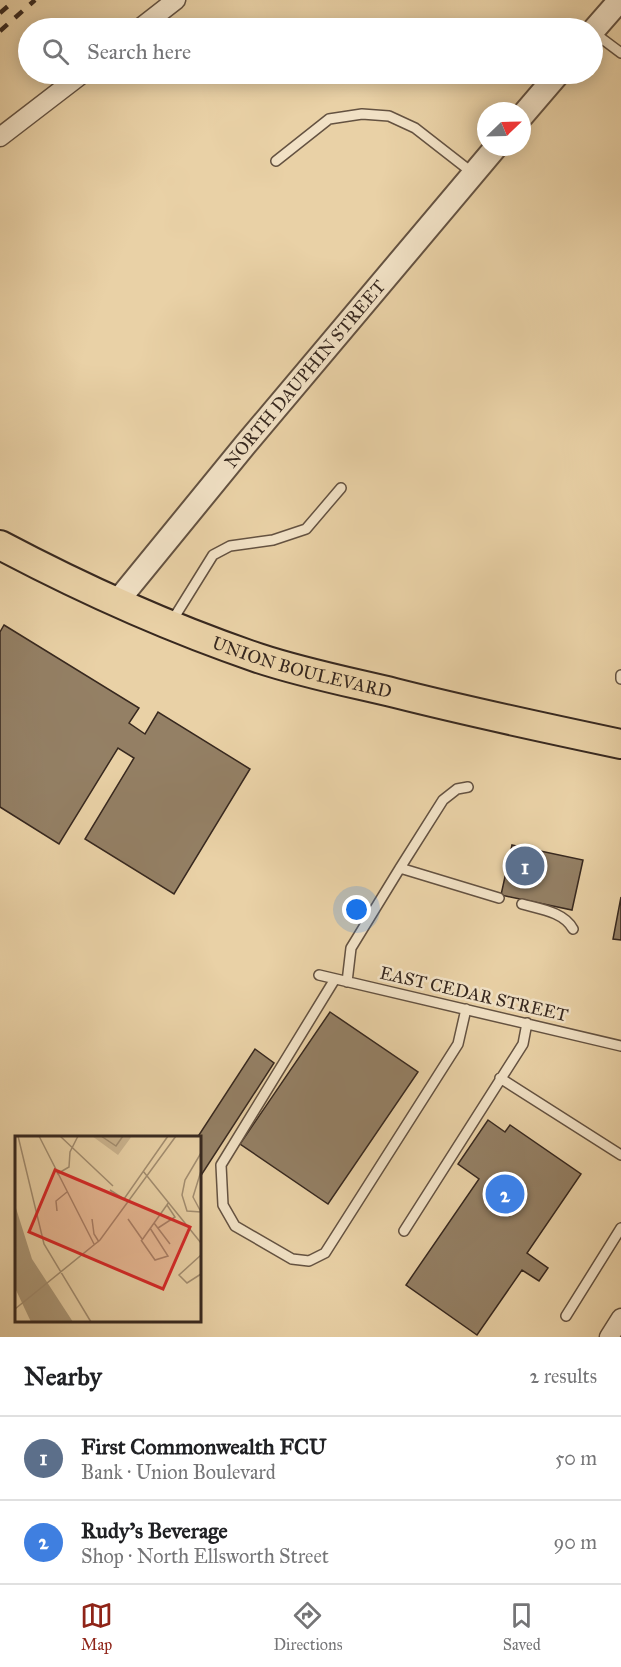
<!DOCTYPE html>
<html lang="en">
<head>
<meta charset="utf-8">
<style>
	:root { --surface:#fff; --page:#f2f2f2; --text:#202124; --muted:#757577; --line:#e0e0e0; --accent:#8f2418 }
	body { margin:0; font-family:"IM FELL Great Primer",serif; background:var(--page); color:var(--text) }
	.compass { position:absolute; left:477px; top:102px; width:54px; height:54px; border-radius:50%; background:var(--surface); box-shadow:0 3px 15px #0003; rotate:67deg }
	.you { position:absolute; left:357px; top:910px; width:21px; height:21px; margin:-15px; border:4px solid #fff; border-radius:50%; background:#1a73e8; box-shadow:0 0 0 9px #1a73e833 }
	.badge { display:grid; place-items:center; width:39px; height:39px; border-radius:50%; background:var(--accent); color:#fff; font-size:20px; font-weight:700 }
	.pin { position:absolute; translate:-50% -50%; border:3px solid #fff; box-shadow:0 2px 6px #0006 }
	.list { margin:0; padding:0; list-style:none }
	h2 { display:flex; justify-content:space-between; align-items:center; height:78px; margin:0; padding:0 24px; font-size:26px }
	h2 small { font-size:20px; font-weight:400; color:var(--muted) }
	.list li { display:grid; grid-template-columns:39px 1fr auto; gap:18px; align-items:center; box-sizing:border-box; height:84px; padding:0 24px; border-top:2px solid var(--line) }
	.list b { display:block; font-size:22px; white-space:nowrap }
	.list p { margin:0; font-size:20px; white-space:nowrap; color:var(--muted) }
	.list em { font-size:20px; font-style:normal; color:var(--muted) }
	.icon { flex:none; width:33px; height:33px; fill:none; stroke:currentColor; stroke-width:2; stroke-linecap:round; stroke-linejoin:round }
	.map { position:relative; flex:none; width:621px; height:1337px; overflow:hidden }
	.search { position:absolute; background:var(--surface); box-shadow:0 3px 15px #0003; left:18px; right:18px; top:18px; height:66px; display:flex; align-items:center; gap:15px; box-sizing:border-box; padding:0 21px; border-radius:33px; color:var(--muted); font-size:22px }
	.sheet { height:246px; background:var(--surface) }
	nav { display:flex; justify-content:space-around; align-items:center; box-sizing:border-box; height:84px; border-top:2px solid var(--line); background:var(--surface); font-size:16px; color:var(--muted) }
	nav a { display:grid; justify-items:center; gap:3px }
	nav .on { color:var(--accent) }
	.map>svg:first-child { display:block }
	.building { fill:#948065; stroke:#37281f; stroke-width:1.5 }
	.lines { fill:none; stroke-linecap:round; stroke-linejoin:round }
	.service-casing { stroke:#645241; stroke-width:12 }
	.minor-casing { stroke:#645241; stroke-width:21 }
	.tertiary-casing { stroke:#645241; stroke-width:26 }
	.primary-casing { stroke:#37281f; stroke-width:32 }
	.service { stroke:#f1e1c5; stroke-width:9 }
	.minor { stroke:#f1e1c5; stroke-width:18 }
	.tertiary { stroke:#f1e1c5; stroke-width:22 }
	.primary { stroke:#e9d1a6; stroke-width:28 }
	.rail { stroke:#37281f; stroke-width:4.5; stroke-dasharray:10 10; stroke-linecap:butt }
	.labels { text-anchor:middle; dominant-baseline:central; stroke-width:5; stroke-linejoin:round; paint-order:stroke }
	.street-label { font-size:18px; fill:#37281f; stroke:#f1e1c5 }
	.inset-road { fill:none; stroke:#a28d70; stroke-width:1.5 }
	.view { fill:#d62828; fill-opacity:0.15; stroke:#d62828; stroke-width:3 }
	.inset-edge { fill:none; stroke:#37281f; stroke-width:3 }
</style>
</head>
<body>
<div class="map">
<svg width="621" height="1337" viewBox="0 0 621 1337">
	<rect width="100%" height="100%" fill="#e9d1a6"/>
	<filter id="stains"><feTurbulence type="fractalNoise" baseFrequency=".00333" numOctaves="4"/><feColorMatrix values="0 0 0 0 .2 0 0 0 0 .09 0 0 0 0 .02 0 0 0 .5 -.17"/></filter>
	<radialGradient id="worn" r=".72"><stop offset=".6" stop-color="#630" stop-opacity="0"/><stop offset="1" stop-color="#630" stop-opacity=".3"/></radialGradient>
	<path class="building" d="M4,625l135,83 -10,15 16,11 13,-22 92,57 -76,125 -89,-55 49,-81 -16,-10 -59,96 -59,-37v-175z
		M512,845l71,15 -11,50 -71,-15z
		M621,897v43l-8,-1z
		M330,1012l88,60 -90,132 -88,-60z
		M255,1049l19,14 -74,114v-39h-3z
		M488,1120l17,12 5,-7 71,49 -54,79 21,15 -9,13 -17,-11 -45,65 -71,-50 73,-106 -21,-15z"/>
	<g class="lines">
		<defs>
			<path id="service" d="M593,32l28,21
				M276,161l53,-42 33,-5 27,2 26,12 59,46
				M172,621l41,-66 17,-9 43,-6 33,-11 35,-41
				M621,675v4
				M400,868l99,30
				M522,904c18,5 42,8 51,25
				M319,975l302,71
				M335,979l-114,186 2,40 12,21 57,33 17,2 16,-8 133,-209 8,-35
				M347,982l4,-34 49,-80 43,-68 14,-11 11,-2
				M500,1078l121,77
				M404,1231l119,-187 4,-21
				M566,1316l55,-88"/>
			<path id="minor" d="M140,28l36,-28
				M0,137l82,-63
				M609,1337l12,-19"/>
			<g id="tertiary">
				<path d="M592,32l28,-32"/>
				<path d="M522,116l36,-42"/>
				<path id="s1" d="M116,603l129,-158 251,-298"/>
			</g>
			<g id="primary">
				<path id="s2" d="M0,545c85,45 167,82 258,113 45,15 91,24 137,35 75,19 150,35 226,51"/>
			</g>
		</defs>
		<use href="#service" class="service-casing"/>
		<use href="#minor" class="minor-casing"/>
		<use href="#tertiary" class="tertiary-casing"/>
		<use href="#primary" class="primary-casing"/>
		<use href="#service" class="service"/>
		<use href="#minor" class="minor"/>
		<use href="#tertiary" class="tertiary"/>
		<use href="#primary" class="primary"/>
		<path class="rail" d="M0,13l15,-13
			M0,31l35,-31"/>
	</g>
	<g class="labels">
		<g class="street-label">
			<text stroke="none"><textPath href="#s1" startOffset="297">NORTH DAUPHIN STREET</textPath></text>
			<text stroke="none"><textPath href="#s2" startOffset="327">UNION BOULEVARD</textPath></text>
			<text transform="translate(474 994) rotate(13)">EAST CEDAR STREET</text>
		</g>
	</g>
	<g transform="translate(15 1136)">
		<rect width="186" height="186" fill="#e9d1a6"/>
		<path d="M77,0h40l-14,19z" fill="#cbb48f"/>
		<path d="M0,69l17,54 41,63h-42l-16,-34z" fill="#ac9878"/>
		<path class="inset-road" d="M3,0l26,108 47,78M24,0l55,108M45,0l53,50M86,0l15,10 7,-10M186,17l-16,27 -3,15 5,16 14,1M128,35l58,72M186,35l-8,26 8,15M42,38l12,-7 1,-15 8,-16M95,54l14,9 44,-63M42,75l-1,-10 11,-9M77,83l2,15 5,8M113,83l14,20M139,87l16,21M143,92l17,-11 -8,-12M126,104l14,20 13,-4 -18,-28M127,104l27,-38M186,119l-22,20 8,8 14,-9M0,173l85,-69 76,-104"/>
		<path class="view" d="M40,34l135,57 -27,62 -134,-57z"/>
		<rect width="186" height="186" class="inset-edge"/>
	</g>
	<rect width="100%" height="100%" filter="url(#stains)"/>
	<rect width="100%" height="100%" fill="url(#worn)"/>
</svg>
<svg class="compass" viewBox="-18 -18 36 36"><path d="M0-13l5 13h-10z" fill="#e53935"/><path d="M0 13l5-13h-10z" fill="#757577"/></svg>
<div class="you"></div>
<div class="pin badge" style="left:525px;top:866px;background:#5c6f8a">1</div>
<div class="pin badge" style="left:505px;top:1194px;background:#3f7fe0">2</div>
<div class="search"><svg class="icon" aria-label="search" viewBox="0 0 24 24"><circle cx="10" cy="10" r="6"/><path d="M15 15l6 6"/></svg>Search here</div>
</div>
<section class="sheet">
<h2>Nearby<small>2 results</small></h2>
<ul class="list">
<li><span class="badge" style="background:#5c6f8a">1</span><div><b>First Commonwealth FCU</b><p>Bank · Union Boulevard</p></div><em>50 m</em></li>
<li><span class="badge" style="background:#3f7fe0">2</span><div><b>Rudy's Beverage</b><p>Shop · North Ellsworth Street</p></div><em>90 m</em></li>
</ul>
</section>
<nav>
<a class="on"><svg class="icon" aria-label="map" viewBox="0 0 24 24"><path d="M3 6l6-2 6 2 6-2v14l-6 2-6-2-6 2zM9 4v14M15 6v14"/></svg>Map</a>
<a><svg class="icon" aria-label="directions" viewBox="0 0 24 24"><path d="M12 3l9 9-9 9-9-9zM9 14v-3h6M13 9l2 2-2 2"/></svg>Directions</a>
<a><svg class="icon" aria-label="saved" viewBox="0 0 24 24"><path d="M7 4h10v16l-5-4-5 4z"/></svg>Saved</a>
</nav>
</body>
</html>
